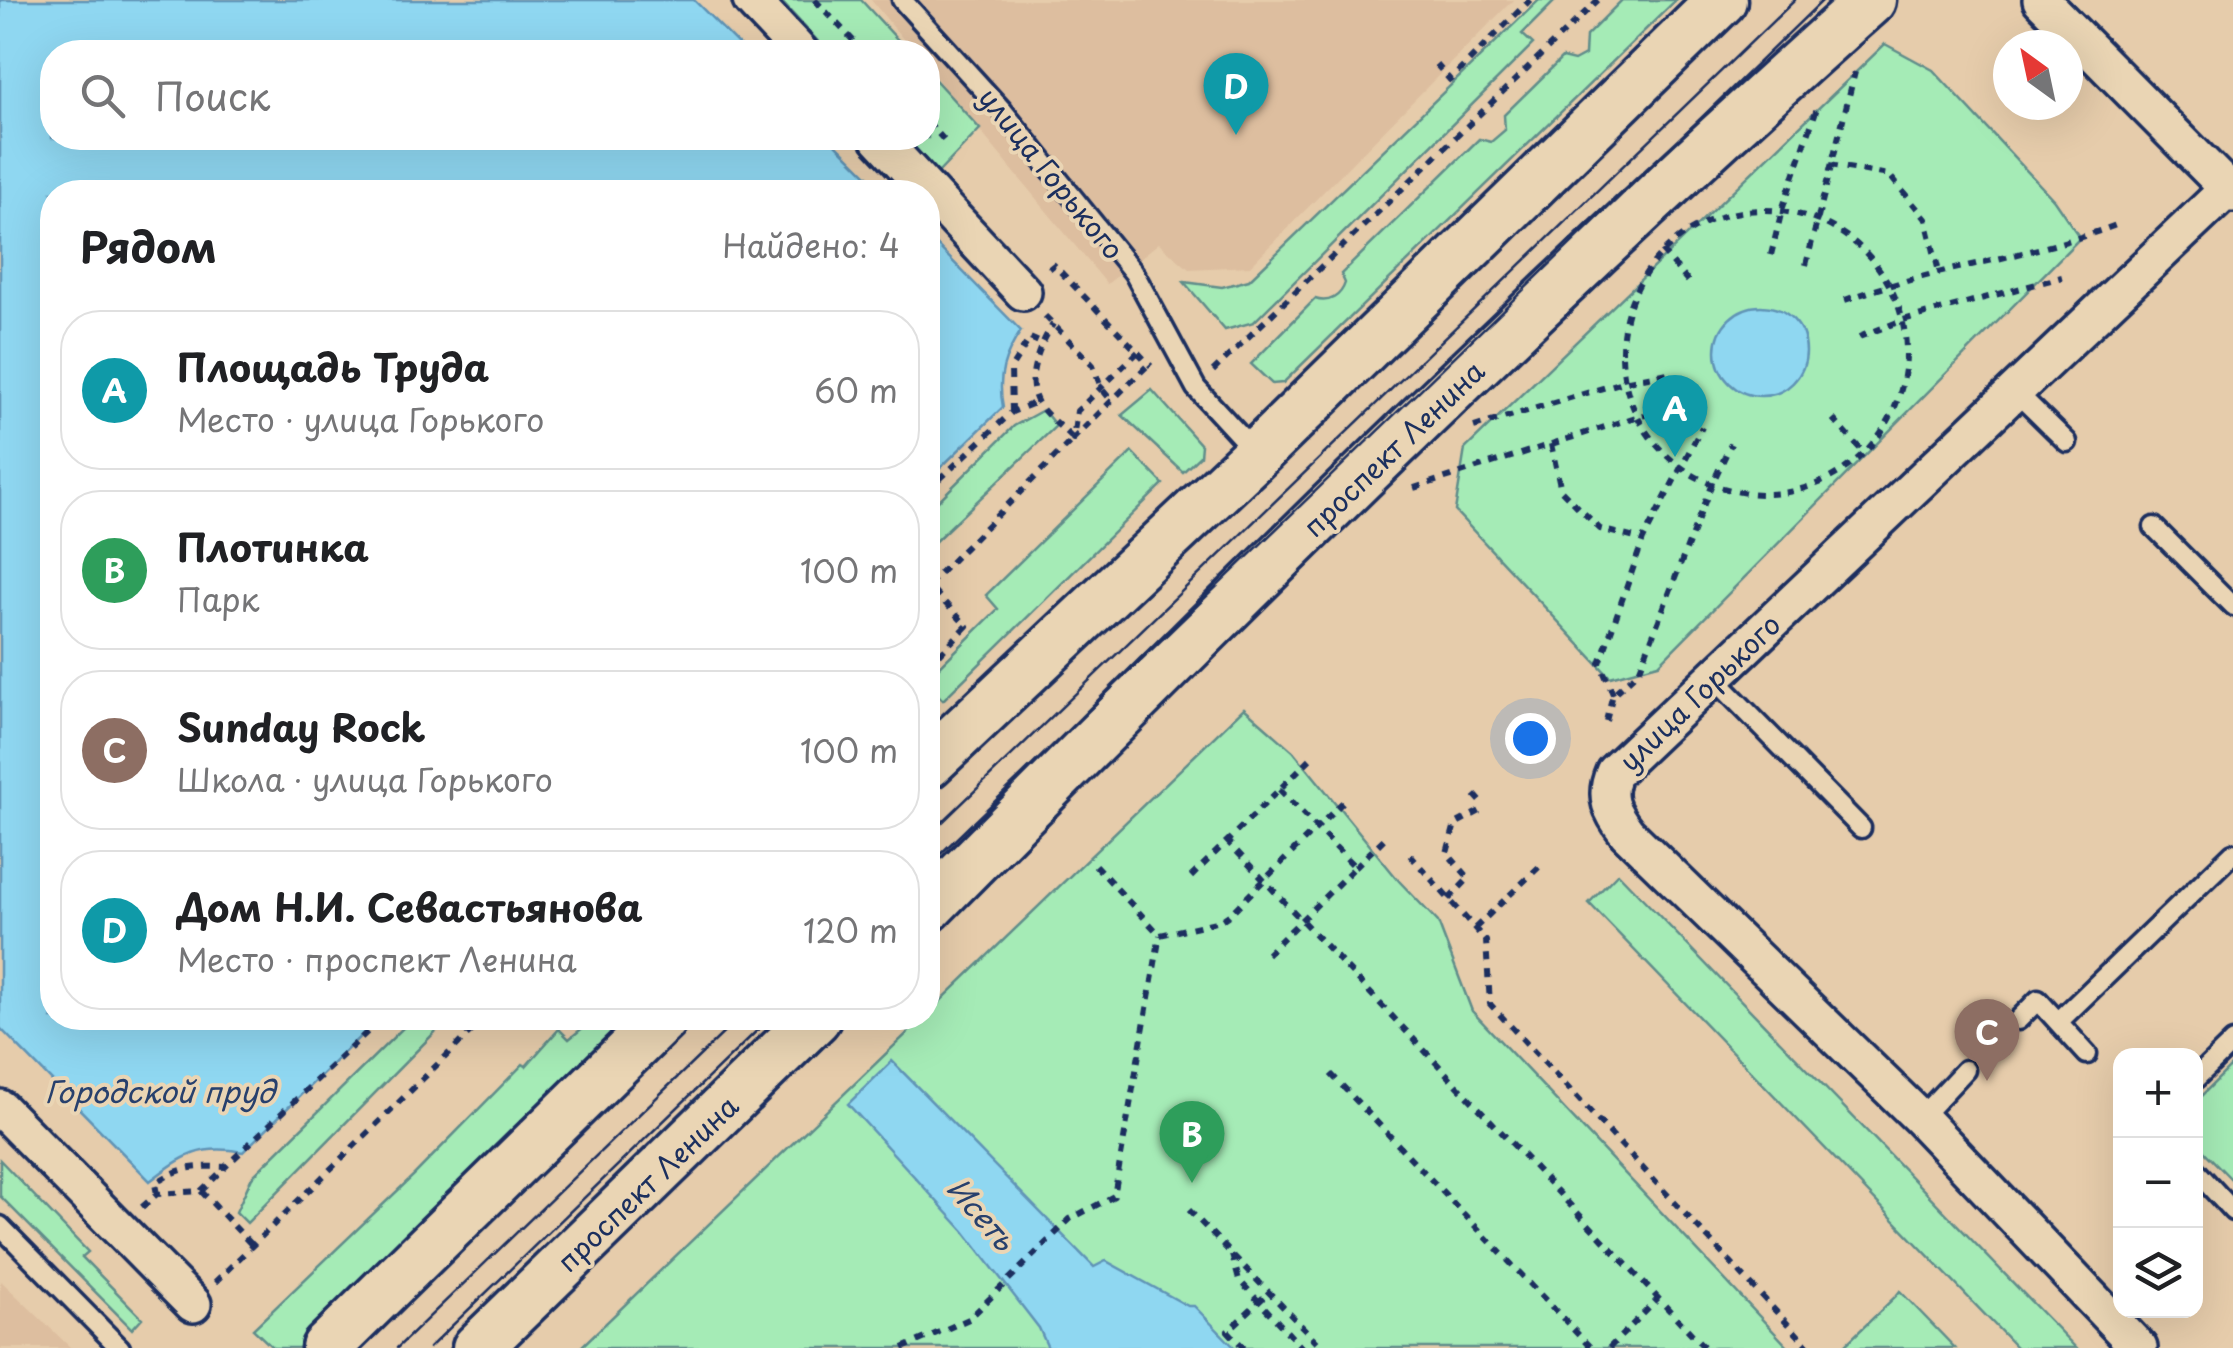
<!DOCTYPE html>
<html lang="ru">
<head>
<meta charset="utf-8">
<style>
	:root { --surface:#fff; --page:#f2f2f2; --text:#202124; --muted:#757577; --line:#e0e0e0; --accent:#d1495b }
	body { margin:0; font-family:"Playpen Sans",sans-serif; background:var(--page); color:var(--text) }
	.controls { position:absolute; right:30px; bottom:30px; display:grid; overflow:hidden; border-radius:20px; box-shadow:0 10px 40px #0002 }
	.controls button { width:90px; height:90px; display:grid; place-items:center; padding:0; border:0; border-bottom:2px solid var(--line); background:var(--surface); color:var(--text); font:50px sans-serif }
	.compass { position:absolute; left:1993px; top:30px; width:90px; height:90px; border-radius:50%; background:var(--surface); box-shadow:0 10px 40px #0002; rotate:327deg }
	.you { position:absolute; left:1530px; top:738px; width:35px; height:35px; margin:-25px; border:8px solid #fff; border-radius:50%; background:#1a73e8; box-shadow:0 0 0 15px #1a73e833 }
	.badge { display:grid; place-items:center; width:65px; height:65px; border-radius:50%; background:var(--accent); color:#fff; font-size:32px; font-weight:700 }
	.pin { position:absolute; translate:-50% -82px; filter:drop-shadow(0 2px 5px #0008) }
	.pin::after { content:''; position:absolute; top:52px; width:35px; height:30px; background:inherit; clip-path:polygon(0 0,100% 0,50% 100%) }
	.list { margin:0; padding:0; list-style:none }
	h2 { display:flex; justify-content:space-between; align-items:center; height:130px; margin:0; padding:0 40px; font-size:42px }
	h2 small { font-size:32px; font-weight:400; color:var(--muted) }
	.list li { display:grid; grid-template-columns:65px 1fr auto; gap:30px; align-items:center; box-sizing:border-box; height:160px; margin:0 20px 20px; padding:0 20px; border:2px solid var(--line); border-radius:40px }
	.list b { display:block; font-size:38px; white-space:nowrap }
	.list p { margin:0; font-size:32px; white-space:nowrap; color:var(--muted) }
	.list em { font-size:32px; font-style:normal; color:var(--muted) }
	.icon { flex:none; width:55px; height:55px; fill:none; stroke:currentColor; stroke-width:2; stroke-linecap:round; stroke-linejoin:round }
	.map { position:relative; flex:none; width:2233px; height:1348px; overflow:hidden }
	.search { position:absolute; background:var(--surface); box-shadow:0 10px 40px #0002; left:40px; top:40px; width:900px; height:110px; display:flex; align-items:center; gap:25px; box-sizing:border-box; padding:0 35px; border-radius:40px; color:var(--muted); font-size:38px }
	.panel { position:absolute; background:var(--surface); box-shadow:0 10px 40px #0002; left:40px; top:180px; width:900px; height:850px; border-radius:40px }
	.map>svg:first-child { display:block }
	.built { fill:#ddbe9f }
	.green { fill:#a5ebb6; stroke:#608d8a; stroke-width:2.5 }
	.water { fill:#8fd7f1; stroke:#6194b6; stroke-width:2.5 }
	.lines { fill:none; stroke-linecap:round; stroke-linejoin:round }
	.lane-casing { stroke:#1b2f5e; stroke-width:25 }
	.street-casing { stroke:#1b2f5e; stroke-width:42 }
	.secondary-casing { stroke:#1b2f5e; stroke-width:55 }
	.path { stroke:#1b2f5e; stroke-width:6; stroke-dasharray:8 8; stroke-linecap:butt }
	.lane { stroke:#ead5b4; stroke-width:18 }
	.street { stroke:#ead5b4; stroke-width:35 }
	.secondary { stroke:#ead5b4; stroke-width:48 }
	.tram { stroke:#1b2f5e; stroke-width:2.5 }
	.labels { text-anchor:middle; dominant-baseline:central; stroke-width:8; stroke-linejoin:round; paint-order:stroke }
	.street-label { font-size:28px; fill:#1b2f5e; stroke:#ead5b4 }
	.water-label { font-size:30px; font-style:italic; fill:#27406d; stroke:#ead5b4 }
</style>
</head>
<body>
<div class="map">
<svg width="2233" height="1348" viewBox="0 0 2233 1348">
	<rect width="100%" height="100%" fill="#e6ccab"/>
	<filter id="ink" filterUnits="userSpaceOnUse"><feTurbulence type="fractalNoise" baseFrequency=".01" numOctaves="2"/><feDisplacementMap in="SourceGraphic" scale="20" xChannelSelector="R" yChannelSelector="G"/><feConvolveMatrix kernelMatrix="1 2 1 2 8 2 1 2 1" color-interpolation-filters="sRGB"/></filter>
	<g filter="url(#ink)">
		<path class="built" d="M871,0h642l-263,266 -61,3 -30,-26 -52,41 -179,-216v-16h-14z
			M0,1280l71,68h-71z"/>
		<path class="green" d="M780,0h81l48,52h-81z
			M1539,0h17l-34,34 11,10 -279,278 -29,8 -41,-48 38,5 27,-7z
			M1622,0h54l-393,383 -11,1 -21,-20 64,-65c14,5 26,-3 30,-16l-4,-9 138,-135 12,3 14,-12 -1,-15 58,-57 12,3 11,-6 1,-19z
			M1885,44l48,26 121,130 26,38 -421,426 -49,13 -155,-166 10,-62z
			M928,72l52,57 -42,44 -32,-35h22z
			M1152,390l49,55 -1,11 -17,16 -61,-57z
			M1043,410l13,16 -128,122v-37l86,-85z
			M1132,452l31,32 -220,216 -15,-15v-7l70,-69 -12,-14z
			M1244,708l49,43 106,130 39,41 34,89 317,337h-1209l343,-330h5v-5z
			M1618,873l458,475h-59l-428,-445z
			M413,1018h36l-202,205 -11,-11 16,-35z
			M595,1018h43l-339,330h-26l-20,-19 162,-155 108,-110 3,2 33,-37 10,10z
			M2233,1064v117l-37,-38v-42z
			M0,1160l88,92 -6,5 60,61 -10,11 -132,-133z
			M1900,1291l55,57h-113l54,-52z"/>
		<path class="water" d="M0,0h694l52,52h-694v86h778l54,54h-832v826h327l-136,134c-43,-8 -59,3 -93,29l-150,-153z
			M928,236l93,95c-17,25 -24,46 -18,76l-75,73z
			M1716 351a45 45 0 1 1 90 0a45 45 0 1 1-90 0Z
			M892,1061l202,206 12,-6 82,45h6l41,42h-187l-9,-20 -75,-97 -116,-127z"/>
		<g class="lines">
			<defs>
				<path id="lane" d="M902,0l100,110 132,163 62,115 58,63
					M2016,392l51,50
					M2154,527l79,79
					M1713,677l148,151
					M2018,1020l20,-20 49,54
					M2058,1022l175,-169
					M2196,1078l37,-36
					M1920,1118l45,-48
					M2196,1171l37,40
					M0,1226l120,122"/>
				<path id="street" d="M751,0l49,52
					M2041,0l192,194
					M879,138l144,154
					M0,1108l193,196
					M2139,1348l-219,-230 -293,-285c-16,-21 -24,-36 -13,-61l614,-583"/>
				<path id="secondary" d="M928,764l329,-310 465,-454
					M928,908c307,-310 617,-618 943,-908
					M326,1348l337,-330
					M477,1348l339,-330"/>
			</defs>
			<use href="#lane" class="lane-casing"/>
			<use href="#street" class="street-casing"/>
			<use href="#secondary" class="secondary-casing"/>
			<path class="path" d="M815,0l49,52
				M1436,64l14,16 80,-80
				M928,122l16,18
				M1830,165l59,10 37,44 13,53
				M1622 352a142 142 0 1 1 284 0a142 142 0 1 1-284 0Z
				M1662,251l30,35
				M1771,255l11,-45 35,-102
				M1806,265l49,-193
				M1049,269l5,-4 97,101
				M1845,300c88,-32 183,-42 271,-75
				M1045,316l48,49 8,23 10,12
				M1859,337l44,-17 159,-43
				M1138,352l-61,59 -4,28 76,-75
				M1213,371l385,-371
				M1012,412l-1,-44 19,-30 11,5
				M1833,419l31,34
				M1474,427l149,-45 45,-9
				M1551,444l10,46 39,39 43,11
				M1414,488l222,-71 47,-10
				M928,490l84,-78 25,-10
				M928,585l145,-146c-10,-11 -27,-23 -35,-36 -14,-24 2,-58 15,-79
				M928,666l39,-40 -39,-41
				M1613,694l-13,-31 43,-123 59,-113
				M1606,721l7,-27 26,-23 72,-185 20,-42
				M1525,749l25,-1
				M1475,795l7,8
				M1226,840l479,508
				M1410,855l76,86 4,63 320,344
				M1095,865l65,70 60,-14 9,-6 119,-118
				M1355,867l32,-31
				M1191,877l119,-118
				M1449,899l20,-21 -22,-25 8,-29 31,-16
				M1475,928l65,-62
				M1267,954l88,-87 -76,-78
				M1331,1074l260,274
				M201,1191l24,-23
				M157,1194l-2,-10c24,-18 42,-18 70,-17l157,-149
				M142,1207l15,-13 44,-3 50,53
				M1189,1210l134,138
				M1232,1255l7,25 63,68
				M215,1282l270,-264
				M903,1348l66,-29 101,-100 44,-23 46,-261
				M1244,1348l-16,-17 40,-38
				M1609,1348l49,-49"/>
			<use href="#lane" class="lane"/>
			<use href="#street" class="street"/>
			<use href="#secondary" class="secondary"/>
			<path class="tram" d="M928,836l867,-836
				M928,866l895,-866
				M397,1348l342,-330
				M429,1348l341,-330"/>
		</g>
	</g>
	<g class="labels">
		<g class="street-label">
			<text transform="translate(1052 173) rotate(51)">улица Горького</text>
			<text transform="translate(1393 448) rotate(-44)">проспект Ленина</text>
			<text transform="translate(1699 692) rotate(-44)">улица Горького</text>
			<text transform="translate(647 1183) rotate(-44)">проспект Ленина</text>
		</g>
		<g class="water-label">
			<text x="160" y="1090">Городской пруд</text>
			<text transform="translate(982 1213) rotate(49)">Исеть</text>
		</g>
	</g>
</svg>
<div class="controls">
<button>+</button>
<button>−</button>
<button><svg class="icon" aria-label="layers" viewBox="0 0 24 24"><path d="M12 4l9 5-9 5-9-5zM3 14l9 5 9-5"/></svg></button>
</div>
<svg class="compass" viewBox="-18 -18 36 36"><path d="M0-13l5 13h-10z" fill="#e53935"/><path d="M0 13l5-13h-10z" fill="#757577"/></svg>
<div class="you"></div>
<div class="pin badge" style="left:1675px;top:457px;background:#0f9aa8">A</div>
<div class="pin badge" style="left:1192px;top:1183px;background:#2e9e5b">B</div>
<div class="pin badge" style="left:1987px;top:1081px;background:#8d6e63">C</div>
<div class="pin badge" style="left:1236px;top:135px;background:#0f9aa8">D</div>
<div class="search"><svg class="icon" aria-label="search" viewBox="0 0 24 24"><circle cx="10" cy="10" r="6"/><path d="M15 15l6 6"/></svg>Поиск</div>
<section class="panel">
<h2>Рядом<small>Найдено: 4</small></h2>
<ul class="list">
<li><span class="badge" style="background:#0f9aa8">A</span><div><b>Площадь Труда</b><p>Место · улица Горького</p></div><em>60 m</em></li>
<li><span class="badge" style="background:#2e9e5b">B</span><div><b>Плотинка</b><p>Парк</p></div><em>100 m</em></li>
<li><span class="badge" style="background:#8d6e63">C</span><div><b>Sunday Rock</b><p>Школа · улица Горького</p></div><em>100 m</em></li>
<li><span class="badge" style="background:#0f9aa8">D</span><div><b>Дом Н.И. Севастьянова</b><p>Место · проспект Ленина</p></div><em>120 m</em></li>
</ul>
</section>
</div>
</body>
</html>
